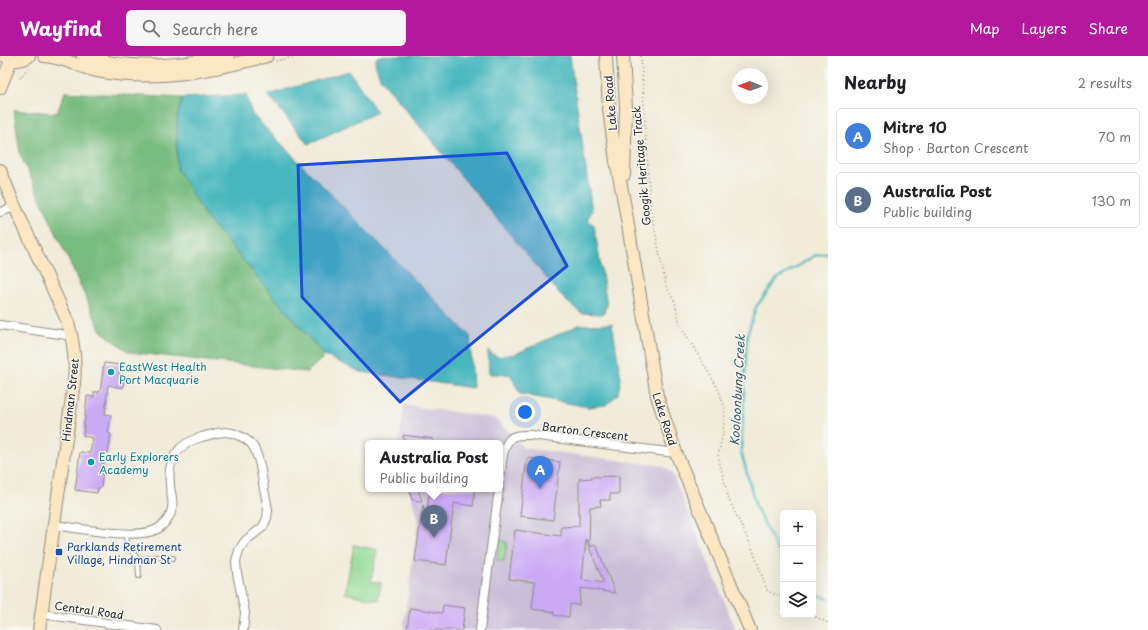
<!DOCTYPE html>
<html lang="en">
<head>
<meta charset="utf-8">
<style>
	:root { --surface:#fff; --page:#f6f6f6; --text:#202124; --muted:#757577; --line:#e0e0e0; --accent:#b5179e }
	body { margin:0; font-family:"Playpen Sans",sans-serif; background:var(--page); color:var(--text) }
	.controls { position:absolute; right:12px; bottom:12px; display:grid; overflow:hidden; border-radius:6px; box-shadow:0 4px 16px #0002 }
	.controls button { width:36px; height:36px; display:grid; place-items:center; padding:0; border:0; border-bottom:1px solid var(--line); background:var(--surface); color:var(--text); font:20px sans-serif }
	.compass { position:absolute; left:732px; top:12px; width:36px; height:36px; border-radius:50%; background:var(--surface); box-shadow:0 4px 16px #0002; rotate:271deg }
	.you { position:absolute; left:525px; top:356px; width:14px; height:14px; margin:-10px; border:3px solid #fff; border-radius:50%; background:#1a73e8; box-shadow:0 0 0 6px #1a73e833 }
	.badge { display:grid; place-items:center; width:26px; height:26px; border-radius:50%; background:var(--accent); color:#fff; font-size:13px; font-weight:700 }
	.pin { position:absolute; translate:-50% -33px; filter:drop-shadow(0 1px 2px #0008) }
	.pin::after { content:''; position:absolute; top:21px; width:14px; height:12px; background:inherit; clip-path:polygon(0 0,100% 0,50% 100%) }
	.popup { position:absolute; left:365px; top:384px; width:138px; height:52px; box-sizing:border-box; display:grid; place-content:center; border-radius:6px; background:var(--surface); filter:drop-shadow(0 1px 3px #0005); font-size:13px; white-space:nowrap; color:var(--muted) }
	.popup b { font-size:15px; color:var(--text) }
	.popup::after { content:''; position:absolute; left:50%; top:100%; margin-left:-8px; border:8px solid transparent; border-top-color:var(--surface) }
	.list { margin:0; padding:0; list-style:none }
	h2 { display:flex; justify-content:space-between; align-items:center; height:52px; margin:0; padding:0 16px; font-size:17px }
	h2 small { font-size:13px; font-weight:400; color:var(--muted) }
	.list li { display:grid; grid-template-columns:26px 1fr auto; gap:12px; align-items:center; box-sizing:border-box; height:56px; margin:0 8px 8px; padding:0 8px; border:1px solid var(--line); border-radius:6px }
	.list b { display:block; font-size:15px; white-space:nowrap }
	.list p { margin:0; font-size:13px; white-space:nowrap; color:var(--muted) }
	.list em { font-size:13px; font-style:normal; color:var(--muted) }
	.icon { flex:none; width:22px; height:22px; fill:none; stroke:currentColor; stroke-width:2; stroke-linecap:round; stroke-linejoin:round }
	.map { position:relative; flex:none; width:828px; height:574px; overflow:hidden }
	header { display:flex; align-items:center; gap:24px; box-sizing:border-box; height:56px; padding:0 20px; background:var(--accent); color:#fff }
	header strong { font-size:19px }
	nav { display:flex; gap:22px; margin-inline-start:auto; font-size:14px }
	.search { width:280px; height:36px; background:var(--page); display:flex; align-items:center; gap:10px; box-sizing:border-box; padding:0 14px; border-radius:6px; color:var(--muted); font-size:15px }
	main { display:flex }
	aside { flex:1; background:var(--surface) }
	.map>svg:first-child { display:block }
	.industrial { fill:#cabfd7 }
	.green { fill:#95dc96; stroke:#608460 }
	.forest { fill:#78bc7f; stroke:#527455 }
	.water { fill:#47b7bd; stroke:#397174 }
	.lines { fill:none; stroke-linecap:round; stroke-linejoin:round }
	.stream { stroke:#47b7bd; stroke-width:2.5 }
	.building { fill:#cbaaf5 }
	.lane-casing { stroke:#8e8b82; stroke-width:6 }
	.street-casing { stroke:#8e8b82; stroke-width:10 }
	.secondary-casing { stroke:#8e8b82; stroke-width:14 }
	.path { stroke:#8e8b82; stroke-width:1.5; stroke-dasharray:1 3; stroke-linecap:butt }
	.lane { stroke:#fff; stroke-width:4 }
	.street { stroke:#fff; stroke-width:8 }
	.secondary { stroke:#fbe7c3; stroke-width:12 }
	.marked { fill:#1d4ed8; fill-opacity:0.2; stroke:#1d4ed8; stroke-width:3; stroke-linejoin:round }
	.culture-dot { fill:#0f9aa8; stroke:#f6f6f2; stroke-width:1.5 }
	.transit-dot { fill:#1a4fb4; stroke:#f6f6f2; stroke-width:1.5 }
	.labels { text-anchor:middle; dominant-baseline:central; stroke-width:3; stroke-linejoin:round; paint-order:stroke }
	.street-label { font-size:11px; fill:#2b2b2b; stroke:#f6f6f2 }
	.culture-label { font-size:11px; fill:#0d838f; stroke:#f6f6f2; text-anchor:start }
	.transit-label { font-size:11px; fill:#164399; stroke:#f6f6f2; text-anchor:start }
	.water-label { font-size:12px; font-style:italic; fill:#355c5e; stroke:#f6f6f2 }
</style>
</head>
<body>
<header>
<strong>Wayfind</strong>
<div class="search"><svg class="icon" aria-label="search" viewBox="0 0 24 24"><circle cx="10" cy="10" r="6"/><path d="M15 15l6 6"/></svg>Search here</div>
<nav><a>Map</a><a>Layers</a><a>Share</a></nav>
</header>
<main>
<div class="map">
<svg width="828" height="574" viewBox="0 0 828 574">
	<rect width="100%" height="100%" fill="#f6f6f2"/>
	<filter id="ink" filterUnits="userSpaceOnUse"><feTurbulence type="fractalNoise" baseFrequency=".025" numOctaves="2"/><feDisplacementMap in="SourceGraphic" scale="8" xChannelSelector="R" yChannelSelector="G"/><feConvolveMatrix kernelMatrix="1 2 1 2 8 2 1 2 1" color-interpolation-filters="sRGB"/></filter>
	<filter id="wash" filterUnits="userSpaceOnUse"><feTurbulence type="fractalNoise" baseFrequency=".012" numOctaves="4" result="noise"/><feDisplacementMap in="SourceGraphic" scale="16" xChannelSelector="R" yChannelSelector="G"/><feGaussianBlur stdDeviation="0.9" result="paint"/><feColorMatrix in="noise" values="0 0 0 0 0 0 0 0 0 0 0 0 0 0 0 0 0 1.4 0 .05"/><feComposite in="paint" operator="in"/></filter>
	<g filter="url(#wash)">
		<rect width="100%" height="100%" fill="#f1ebd8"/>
		<path class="industrial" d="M404,349l91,13 28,30 140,18 9,7 64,157h-333l15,-109 -9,-32h91v-46h-101z"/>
		<path class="green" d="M500,485l7,1 -3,19 -7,-1z
			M354,489l23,5 -6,31 10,2 -3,17 -33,-7z"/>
		<path class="forest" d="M65,36l117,6 -5,21 29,98 119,139 -18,16 -178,-20 -28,-21 -81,-177 -6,-44 43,3z"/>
		<path class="water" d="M382,0h188l22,156 -5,7 7,6 13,80 -4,9 -22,-1 -17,-14 -183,-219 -6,-16 2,-7z
			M349,15l28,41 -69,32 -40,-49z
			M246,39l6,19 218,222 3,52 -112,-16 -36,-16 -119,-139 -29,-48v-50l5,-21z
			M612,268l9,54 -3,16 -12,11 -18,2 -68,-13 -10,-20h-21l-1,-23 9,6 18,-3 64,-29z"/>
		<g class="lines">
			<path class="stream" d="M783,505l-27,-54 -15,-56 6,-115 9,-29 21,-28 37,-23 14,-3
				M813,537l15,6"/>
		</g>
		<g id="blocks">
			<path class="building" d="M104,307l17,2 -3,14 6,1 -1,8 -15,-3 -3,29 6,1 -3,18 3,1 -3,19h-3l-4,35h-3l-1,5 -22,-3 5,-38 10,1 3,-15 -10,-2 4,-40 7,1v-5h6z
				M403,379l30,4v4h-28z
				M527,402l33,4 -7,58 -33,-4z
				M619,420v18h-9v6h-10l1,6 -11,1 -1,39 -3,-7 -4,41 22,3 -15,-36 7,-2 19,48 -34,-5 -2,17 -9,-1 -1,13 -15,-2v-3l-22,-3 3,-27 -26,-3 6,-49 46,6v-9l18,-1v-47l13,-1 -1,-1z
				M409,433h9l4,12 -10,-1z
				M430,433h45l-2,17 -19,-3 -8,62 -31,-4 8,-56 3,13z
				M443,549l22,3 -3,22h-55l3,-22 32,5z"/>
		</g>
	</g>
	<g filter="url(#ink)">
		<use href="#blocks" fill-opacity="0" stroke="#8e8b82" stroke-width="1"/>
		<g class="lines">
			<defs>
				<path id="lane" d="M126,478l1,10 11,16 1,16
					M138,504l19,-3 16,1"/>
				<path id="street" d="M0,156l15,-5
					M0,269l73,11
					M500,425c2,-13 1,-34 11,-43 5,-4 13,-3 19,-3l146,18
					M54,469c24,3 86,16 105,3 7,-5 12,-12 13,-20 2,-8 -2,-16 -2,-24 -3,-24 8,-41 32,-47 7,-2 16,-5 24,-5 10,1 23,7 28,16 6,11 7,23 9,35 1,9 4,18 5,27l-1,8 -4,9 -18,14 -6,9 -3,11 1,12 8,40 -2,17
					M41,558l116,16
					M480,574l19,-141"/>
				<path id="secondary" d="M5,0c9,5 16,6 24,0
					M44,0c19,1 35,11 53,15 59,11 113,0 170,-15
					M83,0c47,15 97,10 145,0
					M606,0l3,53 7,52 7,35 34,200 19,57 74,177
					M623,0l3,51 -2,68
					M0,32l11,-28
					M0,114l15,37 52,113c7,21 9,41 7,63l-35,247"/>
			</defs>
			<use href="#lane" class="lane-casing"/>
			<use href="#street" class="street-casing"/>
			<use href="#secondary" class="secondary-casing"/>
			<path class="path" d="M641,0l9,150 16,80 9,16 5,23 38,63 7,21 -2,25 -5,22 11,44 24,50 14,40 16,9
				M276,5l19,-5
				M20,22l8,-10
				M812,559l16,8"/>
			<use href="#lane" class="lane"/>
			<use href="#street" class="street"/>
			<use href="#secondary" class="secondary"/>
		</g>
	</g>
	<path class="marked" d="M507,97l60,113 -167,136 -98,-105 -4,-132z"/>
	<g class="culture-dot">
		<circle cx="111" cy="316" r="4"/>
		<circle cx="91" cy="406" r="4"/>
	</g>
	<rect class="transit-dot" x="55" y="492" width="8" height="8" rx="2"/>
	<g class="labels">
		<g class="street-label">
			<text transform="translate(610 47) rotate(-95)">Lake Road</text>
			<text transform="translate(641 110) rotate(-95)">Googik Heritage Track</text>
			<text transform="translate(70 344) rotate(-84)">Hindman Street</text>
			<text transform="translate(665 363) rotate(72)">Lake Road</text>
			<text transform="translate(585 375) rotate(7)">Barton Crescent</text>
			<text transform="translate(89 554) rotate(8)">Central Road</text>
		</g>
		<g class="culture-label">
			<text x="119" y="310">EastWest Health<tspan x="119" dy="13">Port Macquarie</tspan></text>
			<text x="99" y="400">Early Explorers<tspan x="99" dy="13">Academy</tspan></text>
		</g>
		<g class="transit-label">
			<text x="67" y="490">Parklands Retirement<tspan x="67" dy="13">Village, Hindman St</tspan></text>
		</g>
		<g class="water-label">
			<text transform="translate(737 334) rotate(-87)">Kooloonbung Creek</text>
		</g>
	</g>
</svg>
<div class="controls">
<button>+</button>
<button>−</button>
<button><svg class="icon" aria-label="layers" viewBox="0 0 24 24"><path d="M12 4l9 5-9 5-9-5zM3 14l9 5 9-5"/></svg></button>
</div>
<svg class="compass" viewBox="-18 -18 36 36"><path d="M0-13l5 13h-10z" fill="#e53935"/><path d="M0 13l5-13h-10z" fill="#757577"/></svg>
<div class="you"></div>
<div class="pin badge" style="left:540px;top:433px;background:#3f7fe0">A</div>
<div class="pin badge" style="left:434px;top:482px;background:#5c6f8a">B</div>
<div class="popup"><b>Australia Post</b>Public building</div>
</div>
<aside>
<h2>Nearby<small>2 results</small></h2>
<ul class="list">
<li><span class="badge" style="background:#3f7fe0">A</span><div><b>Mitre 10</b><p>Shop · Barton Crescent</p></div><em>70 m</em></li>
<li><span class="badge" style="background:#5c6f8a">B</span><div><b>Australia Post</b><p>Public building</p></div><em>130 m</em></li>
</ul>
</aside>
</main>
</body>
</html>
